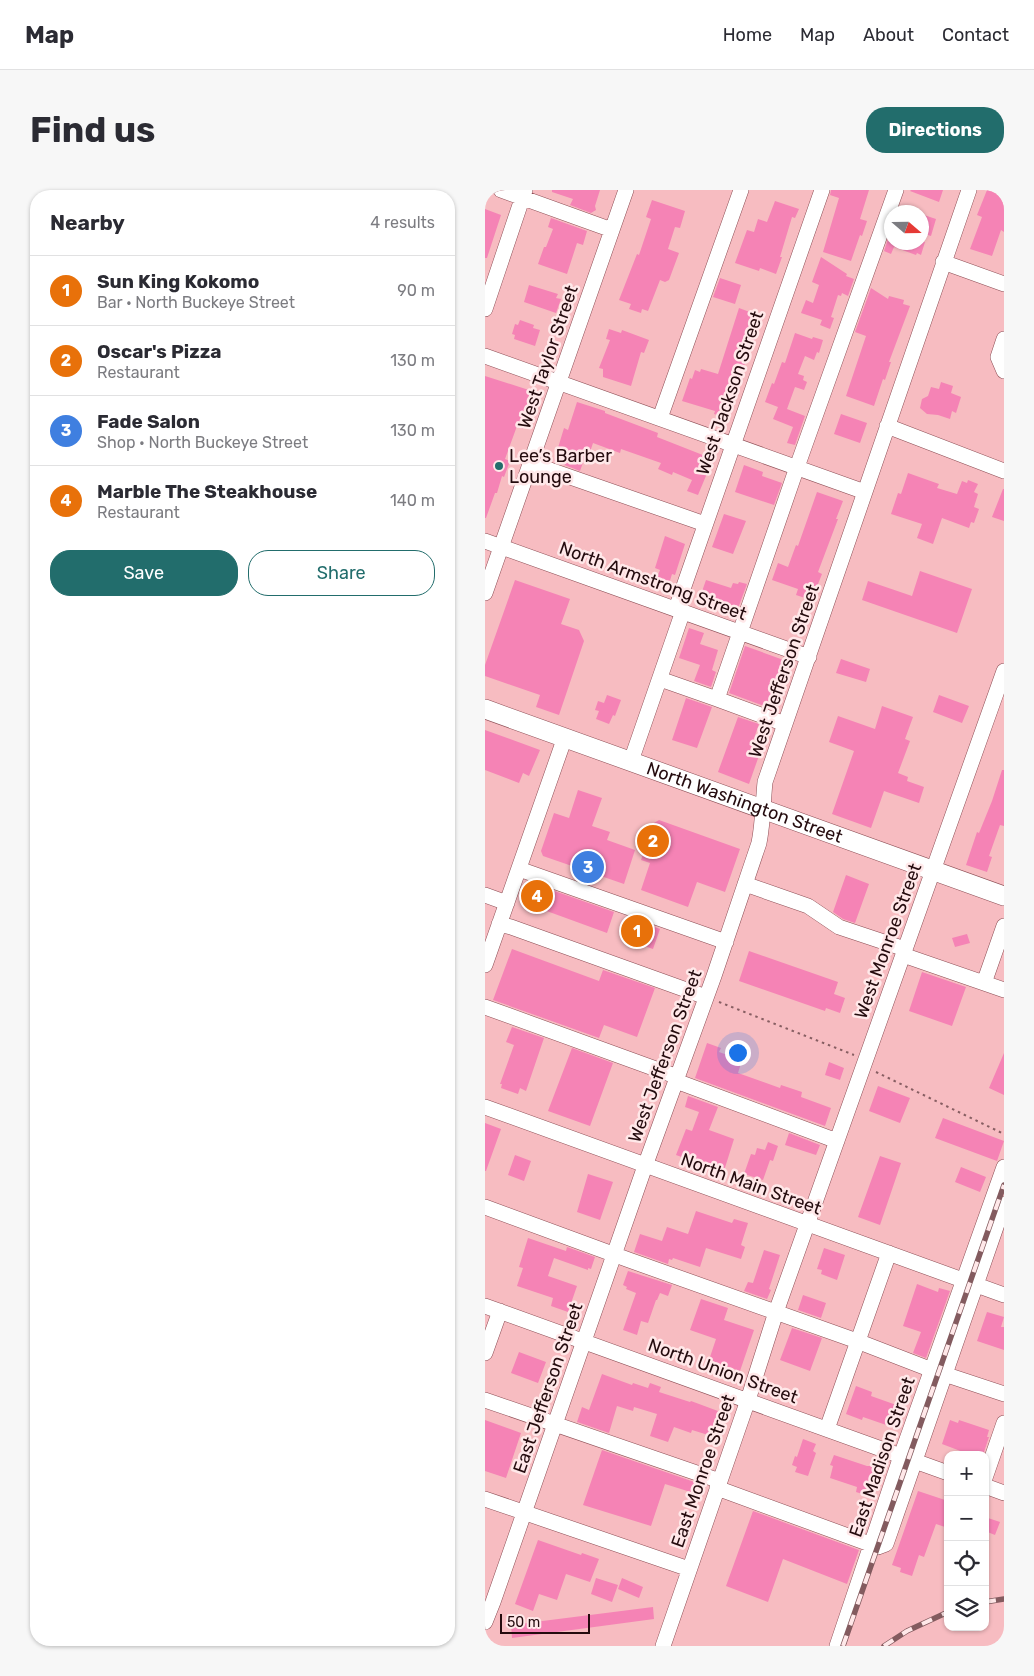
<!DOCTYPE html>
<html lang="en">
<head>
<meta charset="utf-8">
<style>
	:root { --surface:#fff; --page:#f7f7f7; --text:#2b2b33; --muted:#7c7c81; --line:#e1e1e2; --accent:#226d6c }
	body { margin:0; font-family:Rubik,sans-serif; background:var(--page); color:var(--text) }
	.controls { position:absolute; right:15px; bottom:15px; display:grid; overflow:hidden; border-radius:10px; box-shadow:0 1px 4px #0004 }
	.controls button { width:45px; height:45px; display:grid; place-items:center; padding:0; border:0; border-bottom:1px solid var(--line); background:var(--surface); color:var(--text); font:25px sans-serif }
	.compass { position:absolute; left:399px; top:15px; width:45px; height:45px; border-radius:50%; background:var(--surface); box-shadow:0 1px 4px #0004; rotate:110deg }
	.scale { position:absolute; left:15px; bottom:12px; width:90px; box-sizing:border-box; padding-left:5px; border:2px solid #240b0e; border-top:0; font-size:14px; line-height:18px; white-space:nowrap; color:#240b0e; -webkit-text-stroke:4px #ffe8e9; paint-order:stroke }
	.you { position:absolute; left:252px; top:862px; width:18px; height:18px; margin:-12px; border:4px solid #fff; border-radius:50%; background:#1a73e8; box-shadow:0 0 0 8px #1a73e833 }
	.badge { display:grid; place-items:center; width:32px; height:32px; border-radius:50%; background:var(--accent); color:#fff; font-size:16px; font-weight:700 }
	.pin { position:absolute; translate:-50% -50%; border:2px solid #fff; box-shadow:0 1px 5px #0006 }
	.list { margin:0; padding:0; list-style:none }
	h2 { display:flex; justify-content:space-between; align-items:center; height:65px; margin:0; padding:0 20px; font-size:21px }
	h2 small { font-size:16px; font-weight:400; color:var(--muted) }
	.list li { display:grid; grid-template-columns:32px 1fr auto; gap:15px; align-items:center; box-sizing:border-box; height:70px; padding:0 20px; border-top:1px solid var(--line) }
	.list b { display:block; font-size:19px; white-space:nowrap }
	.list p { margin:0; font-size:16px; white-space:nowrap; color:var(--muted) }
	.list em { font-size:16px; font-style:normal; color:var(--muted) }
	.actions { display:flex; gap:10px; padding:15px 20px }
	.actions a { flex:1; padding:11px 0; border:1px solid var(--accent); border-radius:20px; text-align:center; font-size:18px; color:var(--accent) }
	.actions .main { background:var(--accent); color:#fff }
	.icon { flex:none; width:28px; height:28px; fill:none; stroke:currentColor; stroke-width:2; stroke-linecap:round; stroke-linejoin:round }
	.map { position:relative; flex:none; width:519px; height:1456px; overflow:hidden; border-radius:20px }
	header { display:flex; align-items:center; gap:30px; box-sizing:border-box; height:70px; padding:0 25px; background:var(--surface); border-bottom:1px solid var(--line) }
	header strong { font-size:24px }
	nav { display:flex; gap:28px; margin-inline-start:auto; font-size:18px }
	.intro { display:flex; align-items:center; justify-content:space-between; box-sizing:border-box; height:120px; padding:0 30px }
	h1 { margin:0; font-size:35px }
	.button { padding:12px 22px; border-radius:20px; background:var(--accent); color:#fff; font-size:18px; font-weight:700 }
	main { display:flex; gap:30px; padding:0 30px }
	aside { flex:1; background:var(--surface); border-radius:20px; box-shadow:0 1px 4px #0004 }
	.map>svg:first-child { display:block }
	.building { fill:#f583b5 }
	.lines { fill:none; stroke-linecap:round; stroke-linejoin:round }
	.minor-casing { stroke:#8d4e55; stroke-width:16 }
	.major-casing { stroke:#8d4e55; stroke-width:20 }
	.path { stroke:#875e62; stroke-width:2; stroke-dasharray:2.5 4; stroke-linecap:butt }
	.minor { stroke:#fff; stroke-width:15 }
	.major { stroke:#fff; stroke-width:19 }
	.rail-casing { stroke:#835b5f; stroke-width:5.5 }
	.rail { stroke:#ffe8e9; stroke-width:4; stroke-dasharray:11; stroke-linecap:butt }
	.poi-dot { fill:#226d6c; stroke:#ffe8e9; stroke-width:2 }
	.labels { text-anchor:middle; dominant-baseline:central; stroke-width:5; stroke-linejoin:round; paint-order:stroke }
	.street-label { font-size:18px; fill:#240b0e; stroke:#ffe8e9 }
	.poi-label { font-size:18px; fill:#240b0e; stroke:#ffe8e9; text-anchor:start }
</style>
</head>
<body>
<header>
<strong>Map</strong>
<nav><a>Home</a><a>Map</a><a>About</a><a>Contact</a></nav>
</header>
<div class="intro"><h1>Find us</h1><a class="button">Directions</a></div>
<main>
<aside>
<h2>Nearby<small>4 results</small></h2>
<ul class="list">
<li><span class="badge" style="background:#e8710a">1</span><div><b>Sun King Kokomo</b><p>Bar · North Buckeye Street</p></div><em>90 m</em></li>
<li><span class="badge" style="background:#e8710a">2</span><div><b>Oscar's Pizza</b><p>Restaurant</p></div><em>130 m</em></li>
<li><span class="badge" style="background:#3f7fe0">3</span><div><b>Fade Salon</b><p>Shop · North Buckeye Street</p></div><em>130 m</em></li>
<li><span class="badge" style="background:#e8710a">4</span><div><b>Marble The Steakhouse</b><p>Restaurant</p></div><em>140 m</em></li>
</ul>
<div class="actions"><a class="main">Save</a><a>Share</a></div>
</aside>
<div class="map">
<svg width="519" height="1456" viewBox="0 0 519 1456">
	<rect width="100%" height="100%" fill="#f7bcc1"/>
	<path class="building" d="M67,0h48l-5,16 1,4 -5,3 -21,-8 3,-6 -21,-7z
		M346,0h38l-9,29 7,2 -5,15 -2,-1 -9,26 -28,-9 16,-54 -9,-3z
		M426,0h32l-4,12 -29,-11z
		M502,0h10l7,2v40l-3,-2 -9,26 -22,-7 12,-32 -5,-2z
		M167,10l33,11 -5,17 -5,-1 -7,22 11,4 -10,27 -4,2 -5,-2 -12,31 -6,-2 -1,4 -12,-4 2,-5 -12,-4 18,-46 2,1 12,-36 -5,-2z
		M290,11l24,8 -4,9 -3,-1 -12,40h2l-6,17 -16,-6 -1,3 -24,-8 12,-33 7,2 4,-13 9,3z
		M0,19l16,6 -14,43h-2z
		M436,24l15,5 -5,17 -10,-3z
		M66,28l36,13 -4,14 -6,-2 -10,31 -29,-10 6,-17h2l7,-18 -5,-2z
		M406,40v12h34l-4,13 -4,-2 -1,2 -22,-8 -3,7 -7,-3z
		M336,67l26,17 -1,2 8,3 -6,17 -6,-3 -1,3 -3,-1 -7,22 3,1 -4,11 -10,-4 2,-5 -21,-7 5,-13 7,3 6,-18 -7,-3z
		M235,88l21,7 -6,19 -22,-7z
		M44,95l29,9 -2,4 5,1 -5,14 -32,-11z
		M386,98l17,11 1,-3 15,4 -1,4 7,2 -21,56h2l-6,18 -2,-1 -9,27 -28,-10 20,-60 -11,-4z
		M254,118l24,9 -12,34 -2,-1 -21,68 -14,-4 1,-3 -33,-10 8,-23 2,1 3,-9 5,2 1,-3 17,5z
		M35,130l14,5 -1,3 7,2 -5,16 -21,-7 1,-4 -3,-1 3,-10 3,1z
		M124,139l12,4 1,-3 27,10 -5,13 -3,-1 -10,34 -28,-9v-8l-4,-1 11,-28 -4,-1z
		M310,143l17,6 1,-2 10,3 -4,13 -2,-1 -3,8 -9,-4 -7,18 6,2 -1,4 4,2 -3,8 -9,-3 -8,22 18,7 -10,29 -8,-2 6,-16 -20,-8 5,-12 -13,-5 7,-19 2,1 8,-22 3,1z
		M0,186l47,15 -8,26 3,1 -4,11 -6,-3 -12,33 5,2 -6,16 -2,-1 -5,17h-2l-9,25h-1z
		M456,192l12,4 -2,7 10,4 -5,16 -4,-2 -2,8 -12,-4 -11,-1 -7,-6 2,-9 6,-3 3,-9 8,2z
		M92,212l28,9v2l53,20 -1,4 56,22 -15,36 -11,-4 5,-11 -19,-8 -1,3 -14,-6 3,-6 -40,-14 -1,4 -27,-10 -5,15 -3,-1 -5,14 -26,-10 10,-33 4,2z
		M356,224l26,9 -7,20 -26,-9z
		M259,275l19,7 -1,4 20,7 -8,22 -39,-13z
		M423,283l31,11 -2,4 20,6 5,-13 5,2 1,-3 10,4 -4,8 4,2 -4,13 5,2 -5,14 -3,-1 -2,6 -27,-10 -9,26 -16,-6 5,-14 -31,-10 7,-21 3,1z
		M518,299h1v32l-12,-4z
		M332,302l26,9 -7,18h2l-20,53 4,2 -6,15 -4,-1 -4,11 -12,-4 2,-6 -26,-9 6,-17 10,4 8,-22 2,1z
		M239,324l22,7 -13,33 -21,-7z
		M180,346l20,8 -10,31 -3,-1 -4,13 -13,-5 5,-12 -5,-2z
		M435,381l52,18 -15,44 -95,-33 6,-19 44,15z
		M30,390l55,19 -9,25 18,6 5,11 -25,74 -23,-8 4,-12 -55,-19v-11z
		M221,390l25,8 2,-5 5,1 1,-2 8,2 -11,30 -33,-11 1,-2 -5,-1z
		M204,438l15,5 -4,11 18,6 -6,20 4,2 -5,15 -17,-6 6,-16 -21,-7z
		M260,456l47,17 -17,47 -46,-17z
		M356,469l29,10 -4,13 -30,-9z
		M122,505l14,5 -6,16 -2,-1 -4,9 -13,-5 3,-8 -4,-1 3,-9 6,2z
		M454,505l30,11 -7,17 -29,-11z
		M201,508l26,9 -15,41 -25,-8z
		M397,516l31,11 -8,22 5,2 -12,32 10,4 -1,4 17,6 -5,16 -35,-12 -13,37 -39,-14 22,-63 -25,-9 9,-26 37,13z
		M253,527l21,7 -7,20 10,3 -13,37 -31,-12z
		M0,540l55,20 -11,26 -6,-3 -4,10 -34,-13z
		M517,580h2v56l-4,-1 -11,31 3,1 -5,15 -21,-7 11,-33 2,1 13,-32z
		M93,600l24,8 -10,28 18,6 -3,8 28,10 -11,34 -81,-28 -2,-5 13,-38 15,5z
		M174,630l81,29 -15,43 -28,-10 -9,25 -47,-17 9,-27 -9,-3 13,-37z
		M361,685l23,9 -14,39 -12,-4 -10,-7z
		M44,692l85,30 -7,21 -85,-31z
		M146,728l29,11 -7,20 -29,-10z
		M482,744l3,9 -15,4 -3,-9z
		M27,759l87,32 4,-11 52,18 -18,49 -33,-12 -5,13 -106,-38z
		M264,761l89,31 -4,12 11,4 -5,15 -14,-5 -1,3 -86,-30z
		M437,782l44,15 -14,39 -43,-15z
		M27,837l32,11 -18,53 -6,-3 -2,6 -17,-6 1,-4h-2l14,-39 -8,-3z
		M222,853l14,5 -2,4 23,8 -4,13 42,15 1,-3 21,7 -1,5 30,11 -6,18 -130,-48z
		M87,858l41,15 -23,63 -42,-15z
		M519,863v42l-15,-7z
		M344,872l15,6 -4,12 -15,-5z
		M393,896l32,12 -10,25 -31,-12z
		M203,906l30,11 -9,23 25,9 -11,35 -19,-6v-3l-28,-10 10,-26 6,2 7,-19 -14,-5z
		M458,928l61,23 -7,20 -62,-23z
		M0,933l16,6 -15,42h-1z
		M304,943l31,12 -4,10 -31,-10z
		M283,952l10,4 -5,15 -3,-1 -7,20 -19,-6 7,-20 4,1 2,-7 8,2z
		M30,965l16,6 -7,20 -16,-6z
		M395,966l21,7 -21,62 -22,-8z
		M476,977l25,10 -6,15 -25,-10z
		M103,984l25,8 -13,38 -23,-8z
		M211,1021l36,12 2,-4 14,4 -7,22 4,2 -4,12 -35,-11 -6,19 -27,-9 -1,2 -3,-1 -1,5 -34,-12 6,-18 22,7 5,-14 21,7z
		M43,1048l38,13 1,-4 28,10 -4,12 -3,-1v2l-34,-12 -6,18 29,10 -9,26 -17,-6 2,-8 -36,-12 6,-18 -4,-1z
		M339,1058l21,7 -8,25 -16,-6 1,-4 -5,-1z
		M279,1060l16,5 -11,34 2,1 -4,9 -23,-8 4,-9 5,1z
		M143,1081l44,14 -4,11 -8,-3 -3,7h-1l-8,23 -7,-2 -4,14 -14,-5 13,-37 -10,-4 1,-2 -4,-2z
		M432,1094l21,8 1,-4 11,3 -24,67 -13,-5 8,-21 -18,-6z
		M318,1105l23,8 -5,15 -23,-8z
		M216,1109l27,9 -4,12 30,10 -14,41 -31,-11 7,-21 -26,-9z
		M502,1122l17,5 -3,10h3v23l-27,-9z
		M307,1138l30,10 -12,33 -30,-11z
		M34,1162l27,10 -8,21 -27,-10z
		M117,1184l30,11 1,-2 15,5 2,-5 11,4 -2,5 31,10 1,-1 35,13 -8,24 -26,-8 -1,3 -17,-6 -6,15 -18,-6 7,-22 -23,-7 -1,4 -16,-5 -8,27 -32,-11 5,-15 7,3z
		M371,1196l16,6 -1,4 31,11 -7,21 -32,-11 -1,3 -16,-6z
		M0,1230l36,13 -15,45 -21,-7z
		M465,1230l8,3 1,-3 30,10 -2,7h2l-6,18h-12l-29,-11z
		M318,1249l13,5 -3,7 3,2 -8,23 -13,-4 2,-5 -5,-2 3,-9 2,1z
		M117,1260l101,35 -3,10 -35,-11 -14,42 -68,-21z
		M349,1265l33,11h3l1,-2 11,4 -10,29 -16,-5 1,-5 -27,-9 3,-12 -3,-1z
		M433,1301l30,10v27l-12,-4 -12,33 -5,-2 -7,21 -12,-4 1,-4 -9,-3z
		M268,1321l106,39 -12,34 -64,-25 -15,43 -42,-16z
		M500,1327l15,5 -5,13 -10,-4z
		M53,1350l43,15 1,-2 17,6 -9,23 -24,-8 -9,26 -18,-6 -6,17 -18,-7z
		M111,1388l22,7 -6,17 -21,-8z
		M137,1388l21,9 -4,11 -21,-9z
		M168,1417l1,12 -142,19 -1,-13z"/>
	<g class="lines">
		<defs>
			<path id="minor" d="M16,0l111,40
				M458,72l61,22
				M0,119l40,-119
				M519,149l-6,18 6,14
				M0,166l380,136
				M175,228l81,-228
				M402,236l117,45
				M45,273l175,61
				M0,351l324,116
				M0,403l141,-403
				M191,419l146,-419
				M175,489l57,20 80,-232 99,-277
				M232,509l68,25
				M146,571l52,-150
				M34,679l207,73
				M260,694l63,22 31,21 66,22
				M0,705l22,8
				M14,734l12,3 195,70
				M418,765l101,35
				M0,775l80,-228
				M499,793l20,-57
				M0,817l193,70
				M191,891l161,60
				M0,917l519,188
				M0,1017l144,53 228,81 75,29 72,24
				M0,1116l463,167
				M0,1163l15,-42
				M0,1210l235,81
				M342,1239l62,-176
				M500,1288l19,-55
				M500,1296l19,7
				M232,1298l161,59 8,-3 118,-340
				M0,1309l204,70
				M0,1432l8,-20 152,-436 69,-190 45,-133c4,-20 4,-41 6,-61l204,-592
				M178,1456l85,-246 28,-88 228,-641
				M352,1456l64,-190 103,-289"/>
			<g id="major">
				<path id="s1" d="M0,519l519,187"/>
			</g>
		</defs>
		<use href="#minor" class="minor-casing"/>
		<use href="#major" class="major-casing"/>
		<path class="path" d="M234,812l135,53
			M391,882l128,62"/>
		<use href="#minor" class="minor"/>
		<use href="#major" class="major"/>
		<defs>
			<path id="rail" d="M500,1412l19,-3
				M358,1456l161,-461
				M399,1456l23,-15 41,-19"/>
		</defs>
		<use href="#rail" class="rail-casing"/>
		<use href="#rail" class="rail"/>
	</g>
	<circle class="poi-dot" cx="14" cy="276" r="5"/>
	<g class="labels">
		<g class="street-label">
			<text transform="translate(63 167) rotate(-71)">West Taylor Street</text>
			<text transform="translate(245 203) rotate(-71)">West Jackson Street</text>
			<text transform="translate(168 391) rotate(20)">North Armstrong Street</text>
			<text transform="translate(299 481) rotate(-71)">West Jefferson Street</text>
			<text stroke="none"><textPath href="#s1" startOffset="276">North Washington Street</textPath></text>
			<text transform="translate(403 751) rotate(-70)">West Monroe Street</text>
			<text transform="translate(180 866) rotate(-70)">West Jefferson Street</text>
			<text transform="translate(266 994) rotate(20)">North Main Street</text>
			<text transform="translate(238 1181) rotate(20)">North Union Street</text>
			<text transform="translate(63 1198) rotate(-71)">East Jefferson Street</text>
			<text transform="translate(397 1267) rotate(-71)">East Madison Street</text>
			<text transform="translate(218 1281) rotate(-71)">East Monroe Street</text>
		</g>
		<g class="poi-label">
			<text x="24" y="266">Lee’s Barber<tspan x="24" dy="21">Lounge</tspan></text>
		</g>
	</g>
</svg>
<div class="controls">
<button>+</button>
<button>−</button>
<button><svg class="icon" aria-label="locate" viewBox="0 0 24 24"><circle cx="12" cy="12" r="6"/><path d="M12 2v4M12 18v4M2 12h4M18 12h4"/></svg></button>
<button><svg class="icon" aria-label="layers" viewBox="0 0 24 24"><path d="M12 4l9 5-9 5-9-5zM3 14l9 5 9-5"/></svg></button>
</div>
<svg class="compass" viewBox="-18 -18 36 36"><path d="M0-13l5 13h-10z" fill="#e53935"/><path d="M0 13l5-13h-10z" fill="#7c7c81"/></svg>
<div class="scale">50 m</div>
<div class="you"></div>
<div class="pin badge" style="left:152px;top:741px;background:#e8710a">1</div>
<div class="pin badge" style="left:168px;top:651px;background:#e8710a">2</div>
<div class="pin badge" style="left:103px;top:677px;background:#3f7fe0">3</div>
<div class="pin badge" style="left:52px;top:706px;background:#e8710a">4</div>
</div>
</main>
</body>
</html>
